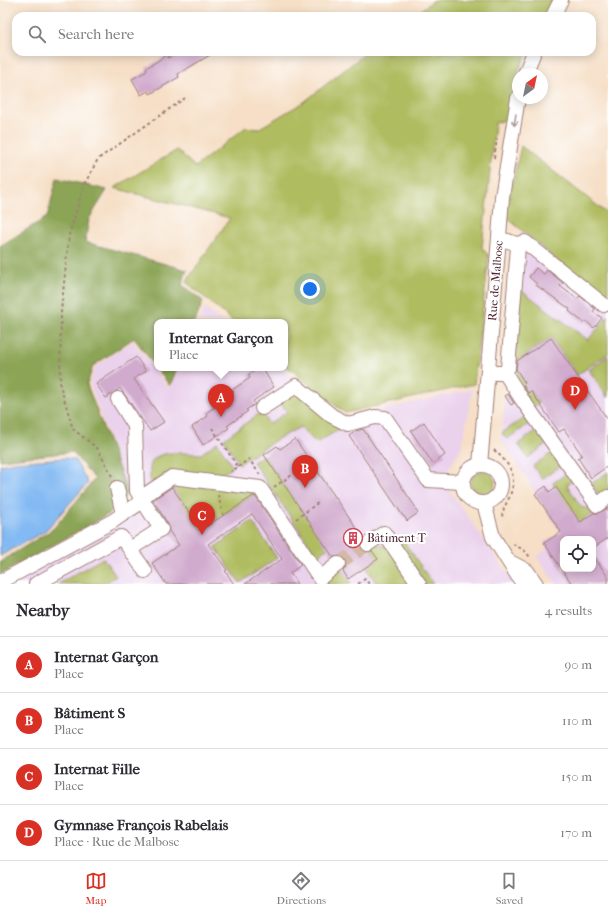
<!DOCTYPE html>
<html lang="en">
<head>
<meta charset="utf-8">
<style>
	:root { --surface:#fff; --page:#f2f2f3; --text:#2b2b33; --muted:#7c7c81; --line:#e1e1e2; --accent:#d93025 }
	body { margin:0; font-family:"IM FELL French Canon",serif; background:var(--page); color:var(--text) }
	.controls { position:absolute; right:12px; bottom:12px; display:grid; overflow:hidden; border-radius:8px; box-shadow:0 2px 10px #0003 }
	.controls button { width:36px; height:36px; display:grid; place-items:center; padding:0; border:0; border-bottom:1px solid var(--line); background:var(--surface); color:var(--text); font:20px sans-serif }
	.compass { position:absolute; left:512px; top:68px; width:36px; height:36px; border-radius:50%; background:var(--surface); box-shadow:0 2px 10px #0003; rotate:33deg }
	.you { position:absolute; left:310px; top:289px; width:14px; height:14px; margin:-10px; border:3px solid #fff; border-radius:50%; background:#1a73e8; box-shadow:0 0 0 6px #1a73e833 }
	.badge { display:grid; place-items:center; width:26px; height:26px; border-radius:50%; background:var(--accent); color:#fff; font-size:13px; font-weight:700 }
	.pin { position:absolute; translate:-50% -33px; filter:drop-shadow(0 1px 2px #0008) }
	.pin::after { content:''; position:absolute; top:21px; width:14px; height:12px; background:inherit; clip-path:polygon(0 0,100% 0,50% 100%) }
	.popup { position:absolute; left:154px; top:319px; width:134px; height:52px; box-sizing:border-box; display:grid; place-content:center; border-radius:8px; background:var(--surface); filter:drop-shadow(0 1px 3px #0005); font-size:13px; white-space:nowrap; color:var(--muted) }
	.popup b { font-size:15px; color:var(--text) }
	.popup::after { content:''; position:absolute; left:50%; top:100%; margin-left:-8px; border:8px solid transparent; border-top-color:var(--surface) }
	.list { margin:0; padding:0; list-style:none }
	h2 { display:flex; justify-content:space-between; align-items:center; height:52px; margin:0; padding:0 16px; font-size:17px }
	h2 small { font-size:13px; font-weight:400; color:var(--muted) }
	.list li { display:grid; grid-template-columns:26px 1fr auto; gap:12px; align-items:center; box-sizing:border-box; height:56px; padding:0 16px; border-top:1px solid var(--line) }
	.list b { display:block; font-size:15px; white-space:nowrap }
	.list p { margin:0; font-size:13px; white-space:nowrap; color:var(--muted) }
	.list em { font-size:13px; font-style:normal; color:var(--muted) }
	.icon { flex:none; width:22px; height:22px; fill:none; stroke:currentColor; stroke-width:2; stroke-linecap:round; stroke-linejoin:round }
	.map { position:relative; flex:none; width:608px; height:584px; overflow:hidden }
	.search { position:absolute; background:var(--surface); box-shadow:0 2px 10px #0003; left:12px; right:12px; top:12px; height:44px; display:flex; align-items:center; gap:10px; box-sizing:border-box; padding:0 14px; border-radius:12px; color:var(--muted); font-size:15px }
	.sheet { height:276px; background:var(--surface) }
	nav { display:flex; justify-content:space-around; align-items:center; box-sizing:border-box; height:56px; border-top:1px solid var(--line); background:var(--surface); font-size:11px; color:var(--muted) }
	nav a { display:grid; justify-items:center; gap:2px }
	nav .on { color:var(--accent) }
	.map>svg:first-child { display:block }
	.built { fill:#ead1ec }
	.green { fill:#afbc5e; stroke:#7c6e44 }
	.forest { fill:#8ba455; stroke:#6a6240 }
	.water { fill:#83baf3; stroke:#666c8f }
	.building { fill:#d1abce }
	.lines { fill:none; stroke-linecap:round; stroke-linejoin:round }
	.minor-tunnel { stroke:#d4b9a7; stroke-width:14; stroke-dasharray:14 7; stroke-linecap:butt }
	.minor-casing { stroke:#a07f78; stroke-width:16 }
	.path { stroke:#a07f78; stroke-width:2; stroke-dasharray:3 3; stroke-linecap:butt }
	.minor { stroke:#fff; stroke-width:14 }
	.oneway { stroke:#ae9aa0 }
	.labels { text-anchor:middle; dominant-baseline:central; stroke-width:4; stroke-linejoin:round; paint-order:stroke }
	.street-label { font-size:12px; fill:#4a1f2b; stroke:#fff }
	.poi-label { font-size:12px; fill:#4a1f2b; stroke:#fff; text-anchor:start }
</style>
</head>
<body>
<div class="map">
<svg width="608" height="584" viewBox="0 0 608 584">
	<rect width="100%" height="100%" fill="#fff"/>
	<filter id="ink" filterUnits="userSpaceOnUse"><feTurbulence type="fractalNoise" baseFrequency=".025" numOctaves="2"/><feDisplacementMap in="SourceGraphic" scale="8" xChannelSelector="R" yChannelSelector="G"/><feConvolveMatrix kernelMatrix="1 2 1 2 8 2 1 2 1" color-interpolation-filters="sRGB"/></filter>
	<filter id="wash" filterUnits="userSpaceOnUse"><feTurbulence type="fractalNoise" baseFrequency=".012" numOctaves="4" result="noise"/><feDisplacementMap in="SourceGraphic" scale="16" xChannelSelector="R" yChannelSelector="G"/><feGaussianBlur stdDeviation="0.9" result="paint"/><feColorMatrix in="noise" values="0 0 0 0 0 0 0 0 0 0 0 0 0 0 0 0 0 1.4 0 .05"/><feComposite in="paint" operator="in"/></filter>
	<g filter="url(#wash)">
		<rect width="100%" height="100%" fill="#f6dfc6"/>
		<path class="built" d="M522,231l38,32 48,38v283h-52l-19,-27 11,-9 -4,-5 9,-6 6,10 4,22h30v-30h-27l-65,-99 4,-44 2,-1 3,-19z
			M204,308l19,14h-24z
			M133,341l37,49 9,-22h104l62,50 128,-29 -12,59 -15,26 -1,10 70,100h-509l125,-82 -41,-118 5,-17z"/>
		<path class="green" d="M434,0h119l-8,16h-132z
			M367,52h160l-7,15 -14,53 -11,3 -13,125 7,8 -15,128 -129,29 -60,-48v-43h-51l-48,-40 44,-64 -116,-30 63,-38 18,17 51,-40 12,2 46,-27z
			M521,146l87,68v87l-48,-38 -55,-47z
			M517,287l71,53 20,-24v38l-31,21 -26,-37 -38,26 26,39 -6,4 -23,-31z
			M608,356v42l-19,-28z
			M296,391l46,37 -26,15 -16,-16 -24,13 -37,24 -15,-25 37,-27 8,12 18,-12 -8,-11z
			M528,415l4,7 -25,17 -5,-6z
			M537,430l10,14 -19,14 -10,-14z
			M217,442l16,25 -14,9 -68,11c-1,-7 -2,-16 0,-23 5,-16 36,-10 50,-10z
			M553,452l9,13 -20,14 -9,-13z
			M264,455l14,21 51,12 7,10 -29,19 21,31 -11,8 -64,-94z
			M471 483a12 12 0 1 1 24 0a12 12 0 1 1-24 0Z
			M608,472v19l-8,5 -9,-12z
			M567,473l6,7 -6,5 14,22 16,4 -24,16 -20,-44z
			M169,483l88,10 -56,37z
			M252,521l25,37 -37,25 -25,-36z
			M401,537l32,47h-7l-30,-44z
			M374,544l12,2 28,38h-37l-11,-17 11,-8 -8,-13z
			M103,558l13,18 -12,8h-46z
			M340,567l11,16 -2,1h-33z"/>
		<path class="forest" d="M57,178l50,12 -18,29 -4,23 102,28 -5,15 21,16 -8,21h-38v46h20l-7,18 -36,-48 -41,28 -6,19 41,108 -19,21 -109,61v-13l53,-33 42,-50 -23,-27 -72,8v-214l47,-29z"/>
		<path class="water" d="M66,458l9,2 13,23 -43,48 -45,25v-91l15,-3z"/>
		<g id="blocks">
			<path class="building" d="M179,52h36l-37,22 1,3 -29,17 -2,-3 -7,4 -9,-16 15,-8 -1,-3 10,-6 11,-7 1,3z
				M536,268l8,6 3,-4 16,13 -3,3 17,13 3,-3 15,13 -2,3 9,6 -8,10 -8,-7 -2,2 -15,-12 1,-2 -34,-24 1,-1 -8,-7z
				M551,338l57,82v46l-17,12 -13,-20 4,-3 -18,-26 -5,3 -28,-41 -3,2 -5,-8 2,-2 -9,-14 1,-8z
				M136,357l10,14 -12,8 30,43 -14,9 -30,-43 -14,10 -10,-14z
				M258,368h4l12,19 -21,14 2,3 -9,6 2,1 -21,15 2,2 -26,17 -11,-18 16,-11 -2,-3 9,-6 -1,-1 20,-14 -2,-2 18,-12 -2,-3z
				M508,394l6,9 -3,2 -6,-9z
				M424,422l21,33 -12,9 -22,-33z
				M363,429l53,79 -1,1 3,4 -11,8 -3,-5h-1l-54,-80 7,-5z
				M295,439l68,98 -3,7 1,4 4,4 7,-1 6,8 -30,20 -5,-8 3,-4 -1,-8 -4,-3 -8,1 -69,-102 13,-9 3,3z
				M546,486l3,6 7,-5 24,35 14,-9h4l10,-5v30l-15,10v-9h-30v30h30v-14l15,22v7h-36l-28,-41 17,-11 -26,-38z
				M172,487l29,43 52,-34h2l46,69 -11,8 7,11h-52l37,-25 -30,-45 -44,30 19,26 -2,1 9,13h-68l-14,-21 27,-18 -10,-14 -1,-7 -15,-24z"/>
		</g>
	</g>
	<g filter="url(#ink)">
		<use href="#blocks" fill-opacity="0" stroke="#a07f78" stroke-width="1"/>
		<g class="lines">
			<path class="minor-tunnel" d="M338,564l30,-20"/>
			<defs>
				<g id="minor">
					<path d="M553,16l8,-16"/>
					<path d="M525,74l9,-22"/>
					<path d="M516,244l9,-2 79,63"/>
					<path d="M496,373h9l3,-5 10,-121c-4,-6 -12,-7 -19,-7"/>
					<path d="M505,373l16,25 76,107 11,-8"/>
					<path d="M118,399l17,27 2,65 6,10 -20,13"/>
					<path d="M262,408l34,-22 36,30 16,8 27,-7 10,1 43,62 34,2"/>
					<circle cx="482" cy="484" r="19"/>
					<path id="s1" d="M480,465l18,-215 4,-53 16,-99"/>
					<path d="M484,503l9,34 30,47"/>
					<path d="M368,544l16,-11 35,51"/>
					<path d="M130,549l15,22"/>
					<path d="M510,562l17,9 9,13"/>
					<path d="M0,582l113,-61 10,-7 -6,-26"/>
					<path d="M36,584l85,-47 9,12 31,-20 -18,-28 2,-6 27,-18 88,11 60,90 18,-14"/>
				</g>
			</defs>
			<use href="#minor" class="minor-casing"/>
			<path class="path" d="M494,158l3,-19
				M212,428l26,39 -7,4
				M494,450c17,15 25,27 14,50 -3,6 -6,11 -6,18
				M238,467l11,-8 11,16
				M112,476l-14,-27 -25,-20 -13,-44 1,-73 8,-77 15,-50 14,-26 87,-61
				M274,487l24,-16
				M218,495l5,20
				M296,519l23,-17
				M513,544l11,6 6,7
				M358,584l7,-5 4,5"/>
			<use href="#minor" class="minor"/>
		</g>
		<defs><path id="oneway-shaft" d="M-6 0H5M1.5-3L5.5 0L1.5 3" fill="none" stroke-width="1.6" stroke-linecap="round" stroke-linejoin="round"/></defs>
		<use class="oneway" href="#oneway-shaft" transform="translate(515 120) rotate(99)"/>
	</g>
	<defs>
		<symbol id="building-ring" viewBox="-11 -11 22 22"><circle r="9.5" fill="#fff" stroke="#d1495b" stroke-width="1.5"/><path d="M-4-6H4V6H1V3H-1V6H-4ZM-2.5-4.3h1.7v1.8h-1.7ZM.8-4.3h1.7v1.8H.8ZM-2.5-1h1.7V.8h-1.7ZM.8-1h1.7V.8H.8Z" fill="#d1495b"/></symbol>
	</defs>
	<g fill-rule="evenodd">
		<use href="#building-ring" x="342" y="527" width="22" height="22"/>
	</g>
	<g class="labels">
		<g class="street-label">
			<text stroke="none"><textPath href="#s1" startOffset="185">Rue de Malbosc</textPath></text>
		</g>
		<g class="poi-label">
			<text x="367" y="538">Bâtiment T</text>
		</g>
	</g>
</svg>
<div class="controls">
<button><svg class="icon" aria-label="locate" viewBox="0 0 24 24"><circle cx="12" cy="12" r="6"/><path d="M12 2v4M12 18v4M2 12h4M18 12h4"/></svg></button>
</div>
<svg class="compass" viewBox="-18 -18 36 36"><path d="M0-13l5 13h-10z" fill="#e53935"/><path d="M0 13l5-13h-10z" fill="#7c7c81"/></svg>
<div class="you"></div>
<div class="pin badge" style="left:221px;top:417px">A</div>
<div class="popup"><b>Internat Garçon</b>Place</div>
<div class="pin badge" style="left:305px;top:488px">B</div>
<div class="pin badge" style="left:202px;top:535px">C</div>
<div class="pin badge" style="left:575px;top:410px">D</div>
<div class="search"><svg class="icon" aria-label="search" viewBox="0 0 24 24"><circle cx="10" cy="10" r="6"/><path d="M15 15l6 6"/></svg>Search here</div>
</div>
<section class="sheet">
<h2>Nearby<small>4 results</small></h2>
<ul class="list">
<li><span class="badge">A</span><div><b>Internat Garçon</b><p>Place</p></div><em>90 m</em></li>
<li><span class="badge">B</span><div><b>Bâtiment S</b><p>Place</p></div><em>110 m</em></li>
<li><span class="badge">C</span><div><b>Internat Fille</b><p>Place</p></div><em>150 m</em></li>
<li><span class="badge">D</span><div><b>Gymnase François Rabelais</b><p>Place · Rue de Malbosc</p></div><em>170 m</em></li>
</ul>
</section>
<nav>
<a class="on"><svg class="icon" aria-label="map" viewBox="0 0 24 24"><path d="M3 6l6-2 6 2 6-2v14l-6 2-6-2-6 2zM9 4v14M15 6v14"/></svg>Map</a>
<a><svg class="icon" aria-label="directions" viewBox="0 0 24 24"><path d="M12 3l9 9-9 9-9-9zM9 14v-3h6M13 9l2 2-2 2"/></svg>Directions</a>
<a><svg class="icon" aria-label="saved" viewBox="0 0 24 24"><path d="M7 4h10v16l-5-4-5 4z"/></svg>Saved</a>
</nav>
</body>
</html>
